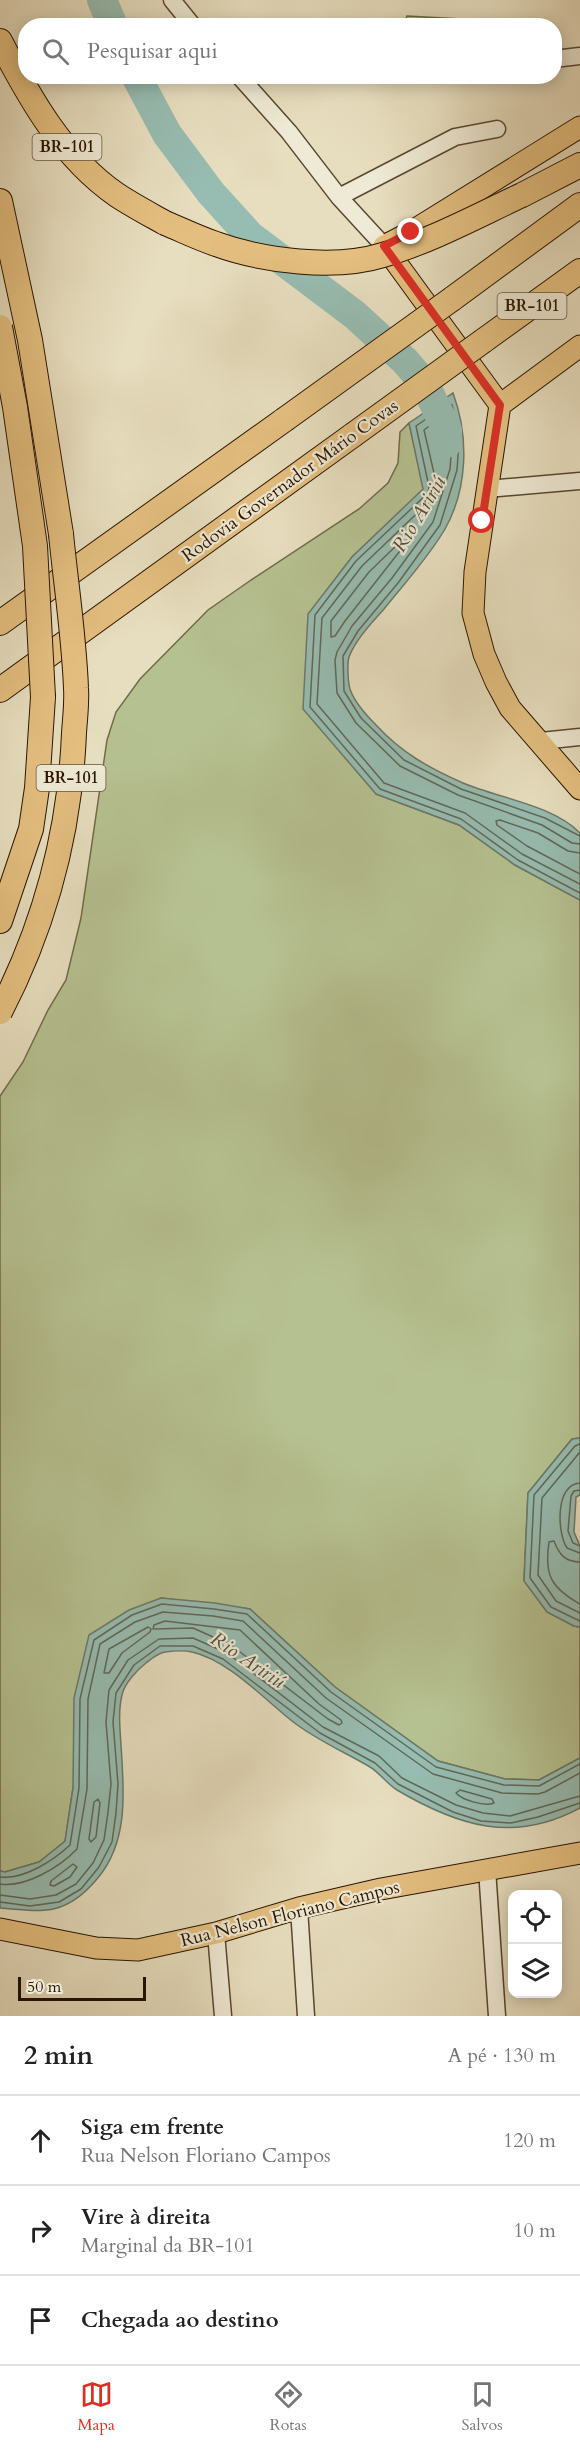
<!DOCTYPE html>
<html lang="pt">
<head>
<meta charset="utf-8">
<style>
	:root { --surface:#fff; --page:#f2f2f2; --text:#222; --muted:#767676; --line:#e0e0e0; --accent:#d93025 }
	body { margin:0; font-family:Cardo,serif; background:var(--page); color:var(--text) }
	.controls { position:absolute; right:18px; bottom:18px; display:grid; overflow:hidden; border-radius:12px; box-shadow:0 3px 15px #0003 }
	.controls button { width:54px; height:54px; display:grid; place-items:center; padding:0; border:0; border-bottom:2px solid var(--line); background:var(--surface); color:var(--text); font:30px sans-serif }
	.scale { position:absolute; left:18px; bottom:15px; width:128px; box-sizing:border-box; padding-left:6px; border:3px solid #2a1500; border-top:0; font-size:16px; line-height:21px; white-space:nowrap; color:#2a1500; -webkit-text-stroke:4px #efead5; paint-order:stroke }
	.stop { position:absolute; width:18px; height:18px; margin:-14px; border:4px solid #d93025; border-radius:50%; background:#fff }
	.stop.end { background:#d93025; border-color:#fff; box-shadow:0 2px 6px #0008 }
	.list { margin:0; padding:0; list-style:none }
	h2 { display:flex; justify-content:space-between; align-items:center; height:78px; margin:0; padding:0 24px; font-size:26px }
	h2 small { font-size:20px; font-weight:400; color:var(--muted) }
	.list li { display:grid; grid-template-columns:39px 1fr auto; gap:18px; align-items:center; box-sizing:border-box; height:90px; padding:0 24px; border-top:2px solid var(--line) }
	.list b { display:block; font-size:22px; white-space:nowrap }
	.list p { margin:0; font-size:20px; white-space:nowrap; color:var(--muted) }
	.list em { font-size:20px; font-style:normal; color:var(--muted) }
	.icon { flex:none; width:33px; height:33px; fill:none; stroke:currentColor; stroke-width:2; stroke-linecap:round; stroke-linejoin:round }
	.map { position:relative; flex:none; width:580px; height:2016px; overflow:hidden }
	.search { position:absolute; background:var(--surface); box-shadow:0 3px 15px #0003; left:18px; right:18px; top:18px; height:66px; display:flex; align-items:center; gap:15px; box-sizing:border-box; padding:0 21px; border-radius:24px; color:var(--muted); font-size:22px }
	.sheet { height:348px; background:var(--surface) }
	nav { display:flex; justify-content:space-around; align-items:center; box-sizing:border-box; height:84px; border-top:2px solid var(--line); background:var(--surface); font-size:16px; color:var(--muted) }
	nav a { display:grid; justify-items:center; gap:3px }
	nav .on { color:var(--accent) }
	.map>svg:first-child { display:block }
	.green { fill:#b6c191; stroke:#706b48; stroke-width:1.5 }
	.water { fill:#97bcb1; stroke:#6b796a; stroke-width:1.5 }
	.lines { fill:none; stroke-linecap:round; stroke-linejoin:round }
	.shore { stroke:#606858; stroke-width:1.5 }
	.river { stroke:#97bcb1; stroke-width:30 }
	.minor-casing { stroke:#594730; stroke-width:19 }
	.major-casing { stroke:#2a1500; stroke-width:23 }
	.highway-casing { stroke:#2a1500; stroke-width:26 }
	.minor { stroke:#efead5; stroke-width:16 }
	.major { stroke:#e4bf80; stroke-width:21 }
	.highway { stroke:#e4bf80; stroke-width:24 }
	.highway-bridge-casing { stroke:#2a1500; stroke-width:26; stroke-linecap:butt }
	.highway-bridge { stroke:#e4bf80; stroke-width:24 }
	.route { stroke:#d93025; stroke-width:8 }
	.labels { text-anchor:middle; dominant-baseline:central; stroke-width:4.5; stroke-linejoin:round; paint-order:stroke }
	.shield { fill:#efead5; stroke:#655540; stroke-width:1.5 }
	.shield-label { font-size:16px; font-weight:bold; fill:#2a1500 }
	.street-label { font-size:18px; fill:#2a1500; stroke:#efead5 }
	.water-label { font-size:20px; font-style:italic; fill:#504f3e; stroke:#efead5 }
</style>
</head>
<body>
<div class="map">
<svg width="580" height="2016" viewBox="0 0 580 2016">
	<rect width="100%" height="100%" fill="#e7debf"/>
	<filter id="stains"><feTurbulence type="fractalNoise" baseFrequency=".00333" numOctaves="4"/><feColorMatrix values="0 0 0 0 .2 0 0 0 0 .09 0 0 0 0 .02 0 0 0 .5 -.17"/></filter>
	<radialGradient id="worn" r=".72"><stop offset=".6" stop-color="#630" stop-opacity="0"/><stop offset="1" stop-color="#630" stop-opacity=".3"/></radialGradient>
	<path class="green" d="M407,16l54,3 -1,6h-57z
		M409,423l15,66 -72,68 -43,57 67,180 83,31 56,40 65,35v538l-8,1 -44,54 -4,87 23,32 27,14 6,1v131l-41,22 -34,-1 -67,-18 -103,-74 -85,-78 -89,-11 -88,190 -8,54 -26,20 -34,10 -5,-1v-775l23,-34 25,-52 18,-30 15,-62 26,-178 9,-28 24,-33 68,-69 43,-30 108,-71 29,-26 10,-20 2,-31z"/>
	<path class="water" d="M453,393c16,43 15,95 -8,136 -17,29 -41,55 -61,80 -13,15 -28,30 -35,48 -2,7 -1,25 1,32 4,13 17,27 27,37 25,27 52,42 86,57 35,15 90,22 117,50v67l-65,-35 -56,-40 -83,-31 -73,-85 5,-95 44,-57 71,-68 -14,-66z
		M580,1438v57l-4,2 -2,35 6,14v81l-6,-1 -27,-14 -23,-31 4,-88 44,-54z
		M161,1598l54,5 35,6 85,78 103,74 67,18 34,1 41,-22v50c-66,36 -122,18 -183,-18 -10,-6 -17,-17 -27,-23 -27,-16 -54,-27 -78,-46 -29,-23 -64,-61 -100,-69 -8,-2 -19,-1 -27,0 -7,1 -14,7 -19,11 -9,7 -22,21 -24,32 -4,16 -2,34 -1,50 3,46 8,97 -24,134 -31,37 -53,33 -97,29v-37l5,1 34,-10 26,-21 8,-53 1,-90 15,-63 40,-25z"/>
	<g class="lines">
		<path class="shore" d="M399,543l4,1v3l-58,74 -10,15 -4,1v-16l38,-49z
			M580,836l-35,-18 -84,-29 -57,-29 -43,-42 -17,-27 -1,-35 15,-25 40,-48 42,-58 17,-55 2,-28 -7,-37 -4,-1 -32,22 13,61 -1,6 -72,68 -41,54 -5,92 70,82 81,30 57,41 62,33
			M580,844l-8,-1 -30,-18 -84,-30 -58,-29 -44,-43 -19,-30 -2,-33 2,-8 15,-26 40,-48 41,-56 17,-53 2,-27 -4,-24 -4,-3 -20,15 13,56 -3,11 -72,69 -40,52 -5,86 67,79 81,30 57,41 58,30
			M580,853l-12,-2 -30,-18 -38,-13 -4,1 1,4 30,21 53,28
			M580,1444l-5,2 -41,49 -4,83 21,29 29,14
			M580,1452l-38,46 -4,77 18,26 24,12
			M580,1483c-25,1 -23,50 -13,65l13,5
			M580,1490l-6,1 -3,5 -3,35 5,12 7,3
			M580,1562c-15,0 -21,-8 -26,-21l-5,1c-5,33 2,46 31,62
			M165,1621l75,9 79,74 22,16 1,3 -3,2 -11,-6 -97,-74 -38,-17 -40,1 1,-4z
			M148,1627l3,2 -1,3 -28,21 -13,20h-5l5,-24z
			M460,1790l32,9 2,4c-9,4 -32,-3 -38,-10z
			M98,1799l2,4 -4,34 -5,5 -2,-3 5,-37z
			M73,1864l4,3 -7,10 -16,9 -4,-1 1,-4z
			M0,1877c24,3 54,-17 70,-32l9,-57 1,-89 14,-59 38,-25 30,-11 52,5 33,5 84,78 105,75 68,18 35,1 41,-22
			M0,1884c25,4 60,-17 77,-35l10,-60 1,-90 12,-55 35,-22 28,-10 50,4 30,5 83,77 107,76 69,19 36,1 7,-2 35,-19
			M0,1895l30,4 26,-4 20,-11 17,-21 11,-23 4,-28 3,-28 -5,-62 3,-32 19,-30 31,-21 34,-1 34,15 96,74 56,29 23,22 54,27 27,8 27,3 70,-20
			M0,1902l30,4 29,-4 22,-13 18,-22 13,-25 4,-29 2,-29 -5,-62 3,-29 18,-28 26,-19h33l30,13 97,74 55,30 23,21 55,28 28,9 30,2 27,-6 42,-14"/>
		<path class="river" d="M102,0l11,26
			M136,76l31,58 44,59 39,43 105,79 50,46 19,22 23,47v13"/>
		<defs>
			<path id="minor" d="M172,0l21,26
				M554,59l26,-3
				M239,76l50,56 50,65 45,49
				M339,197l116,-60 42,-8
				M487,489l93,-8
				M541,741l39,-4
				M487,1869l10,147
				M299,1908l7,108
				M216,1933l7,83"/>
			<path id="major" d="M580,127l-169,105 -27,14 116,159 -25,167 -2,41 11,41 12,28 14,26 70,81
				M500,405l80,-59
				M0,1929l96,19 42,2 78,-17 83,-25 82,-19 199,-36"/>
			<path id="highway" d="M0,41c29,56 63,117 117,154 15,10 32,19 48,28
				M522,195l58,-30
				M0,201l30,139 31,194
				M452,299l128,-94
				M483,341l97,-70
				M0,623l284,-203
				M0,690l353,-255
				M0,921l31,-92 6,-41 6,-91"/>
		</defs>
		<use href="#minor" class="minor-casing"/>
		<use href="#major" class="major-casing"/>
		<use href="#highway" class="highway-casing"/>
		<use href="#minor" class="minor"/>
		<use href="#major" class="major"/>
		<use href="#highway" class="highway"/>
		<defs>
			<path id="highway-bridge" d="M165,223c17,7 33,15 51,21 47,17 119,26 167,11 48,-14 94,-39 139,-60
				M0,327l15,80 20,139 8,151
				M284,420l168,-121
				M353,435l130,-94
				M0,1012c45,-87 70,-181 74,-279 1,-15 3,-30 2,-45 -2,-52 -10,-103 -15,-154"/>
		</defs>
		<use href="#highway-bridge" class="highway-bridge-casing"/>
		<use href="#highway-bridge" class="highway-bridge"/>
	</g>
	<g class="lines">
		<path class="route" d="M411,232l-27,14 116,159 -18,116"/>
	</g>
	<g class="labels">
		<g class="shield">
			<rect x="32.5" y="134" width="69" height="26" rx="4.5"/>
			<rect x="497.5" y="293" width="69" height="26" rx="4.5"/>
			<rect x="36.5" y="765" width="69" height="26" rx="4.5"/>
		</g>
		<g class="shield-label">
			<text x="67" y="147">BR-101</text>
			<text x="532" y="306">BR-101</text>
			<text x="71" y="778">BR-101</text>
		</g>
		<g class="street-label">
			<text transform="translate(290 481) rotate(-36)">Rodovia Governador Mário Covas</text>
			<text transform="translate(290 1914) rotate(-14)">Rua Nelson Floriano Campos</text>
		</g>
		<g class="water-label">
			<text transform="translate(419 514) rotate(-59)">Rio Aririú</text>
			<text transform="translate(248 1660) rotate(34)">Rio Aririú</text>
		</g>
	</g>
	<rect width="100%" height="100%" filter="url(#stains)"/>
	<rect width="100%" height="100%" fill="url(#worn)"/>
</svg>
<div class="controls">
<button><svg class="icon" aria-label="locate" viewBox="0 0 24 24"><circle cx="12" cy="12" r="6"/><path d="M12 2v4M12 18v4M2 12h4M18 12h4"/></svg></button>
<button><svg class="icon" aria-label="layers" viewBox="0 0 24 24"><path d="M12 4l9 5-9 5-9-5zM3 14l9 5 9-5"/></svg></button>
</div>
<div class="scale">50 m</div>
<div class="stop" style="left:482px;top:521px"></div>
<div class="stop end" style="left:411px;top:232px"></div>
<div class="search"><svg class="icon" aria-label="search" viewBox="0 0 24 24"><circle cx="10" cy="10" r="6"/><path d="M15 15l6 6"/></svg>Pesquisar aqui</div>
</div>
<section class="sheet">
<h2>2 min<small>A pé · 130 m</small></h2>
<ul class="list">
<li><svg class="icon" aria-label="ahead" viewBox="0 0 24 24"><path d="M12 20V5M6 11l6-6 6 6"/></svg><div><b>Siga em frente</b><p>Rua Nelson Floriano Campos</p></div><em>120 m</em></li>
<li><svg class="icon" aria-label="right" viewBox="0 0 24 24"><path d="M7 20v-9h11M14 6l5 5-5 5"/></svg><div><b>Vire à direita</b><p>Marginal da BR-101</p></div><em>10 m</em></li>
<li><svg class="icon" aria-label="arrive" viewBox="0 0 24 24"><path d="M6 21V4h12l-3 4 3 4H6"/></svg><div><b>Chegada ao destino</b></div></li>
</ul>
</section>
<nav>
<a class="on"><svg class="icon" aria-label="map" viewBox="0 0 24 24"><path d="M3 6l6-2 6 2 6-2v14l-6 2-6-2-6 2zM9 4v14M15 6v14"/></svg>Mapa</a>
<a><svg class="icon" aria-label="directions" viewBox="0 0 24 24"><path d="M12 3l9 9-9 9-9-9zM9 14v-3h6M13 9l2 2-2 2"/></svg>Rotas</a>
<a><svg class="icon" aria-label="saved" viewBox="0 0 24 24"><path d="M7 4h10v16l-5-4-5 4z"/></svg>Salvos</a>
</nav>
</body>
</html>
